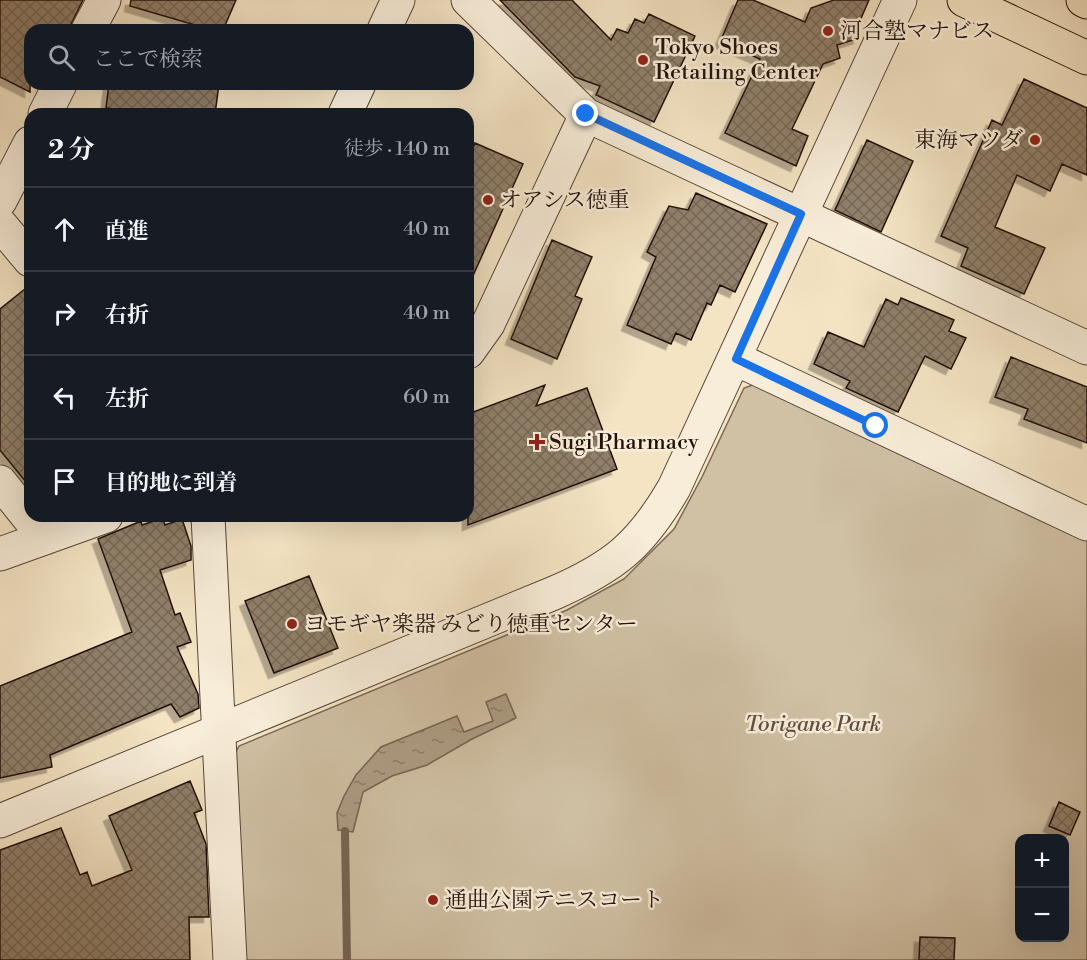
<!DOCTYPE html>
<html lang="ja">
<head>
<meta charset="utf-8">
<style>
	:root { --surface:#171b24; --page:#20242c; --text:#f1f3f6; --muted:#9ea1a6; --line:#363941 }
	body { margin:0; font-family:"Libre Bodoni","Noto Serif JP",serif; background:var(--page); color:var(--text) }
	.controls { position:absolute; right:18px; bottom:18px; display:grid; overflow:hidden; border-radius:12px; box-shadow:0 6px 24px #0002 }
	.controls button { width:54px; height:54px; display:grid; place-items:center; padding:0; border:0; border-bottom:2px solid var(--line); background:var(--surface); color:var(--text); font:30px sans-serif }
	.stop { position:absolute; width:18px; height:18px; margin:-14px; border:4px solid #1a73e8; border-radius:50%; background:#fff }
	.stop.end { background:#1a73e8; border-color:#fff; box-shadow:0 2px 6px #0008 }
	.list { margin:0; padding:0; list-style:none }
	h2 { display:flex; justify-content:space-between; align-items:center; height:78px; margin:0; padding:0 24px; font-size:26px }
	h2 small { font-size:20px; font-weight:400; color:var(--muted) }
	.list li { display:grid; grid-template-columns:39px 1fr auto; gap:18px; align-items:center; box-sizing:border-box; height:84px; padding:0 24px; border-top:2px solid var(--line) }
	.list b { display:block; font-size:22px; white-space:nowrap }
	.list em { font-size:20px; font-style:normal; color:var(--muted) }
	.icon { flex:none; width:33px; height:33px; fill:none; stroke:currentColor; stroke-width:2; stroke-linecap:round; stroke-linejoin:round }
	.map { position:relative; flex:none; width:1087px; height:960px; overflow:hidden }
	.search { position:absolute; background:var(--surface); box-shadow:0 6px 24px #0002; left:24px; top:24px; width:450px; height:66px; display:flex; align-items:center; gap:15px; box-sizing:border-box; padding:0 21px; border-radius:18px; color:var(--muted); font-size:22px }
	.panel { position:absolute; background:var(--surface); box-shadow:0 6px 24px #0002; left:24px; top:108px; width:450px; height:414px; border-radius:18px }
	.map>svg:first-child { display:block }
	.green { fill:#d0c0a4; stroke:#7a6856; stroke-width:1.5; fill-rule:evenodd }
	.water { fill:url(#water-ripples); stroke:#766453; stroke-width:1.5 }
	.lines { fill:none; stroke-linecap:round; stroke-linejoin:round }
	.stream { stroke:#766453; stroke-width:8 }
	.building { fill:url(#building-cross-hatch); stroke:#231109; stroke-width:1.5; filter:url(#shadow) }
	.minor-casing { stroke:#574638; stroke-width:35 }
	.tertiary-casing { stroke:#574638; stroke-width:35 }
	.primary-casing { stroke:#231109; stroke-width:35 }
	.minor { stroke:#f8edd9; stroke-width:33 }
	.tertiary { stroke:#f8edd9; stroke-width:33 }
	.primary { stroke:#f4e4c4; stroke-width:33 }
	.route { stroke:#1a73e8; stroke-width:8 }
	.poi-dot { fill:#8f2418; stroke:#f8edd9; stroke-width:2 }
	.labels { text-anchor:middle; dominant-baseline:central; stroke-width:5; stroke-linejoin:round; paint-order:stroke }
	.poi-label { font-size:22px; fill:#231109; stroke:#f8edd9; text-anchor:start }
	.park-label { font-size:22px; font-style:italic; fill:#604e3f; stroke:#f8edd9 }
</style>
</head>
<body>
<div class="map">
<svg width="1087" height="960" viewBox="0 0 1087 960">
	<defs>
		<pattern id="water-ripples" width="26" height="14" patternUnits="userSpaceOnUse" patternTransform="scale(1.5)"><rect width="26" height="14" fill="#ad9c84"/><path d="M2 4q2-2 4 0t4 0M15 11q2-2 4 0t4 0" fill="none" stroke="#8c7e6a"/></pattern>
		<pattern id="building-cross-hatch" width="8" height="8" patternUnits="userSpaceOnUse" patternTransform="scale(1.5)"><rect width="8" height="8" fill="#907f6a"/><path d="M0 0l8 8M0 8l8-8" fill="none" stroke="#756755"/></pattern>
		<filter id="shadow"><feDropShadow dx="-5.5" dy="5.5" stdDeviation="0" flood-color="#0004"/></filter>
	</defs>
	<rect width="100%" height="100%" fill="#f4e4c4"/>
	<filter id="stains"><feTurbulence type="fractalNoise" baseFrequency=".00333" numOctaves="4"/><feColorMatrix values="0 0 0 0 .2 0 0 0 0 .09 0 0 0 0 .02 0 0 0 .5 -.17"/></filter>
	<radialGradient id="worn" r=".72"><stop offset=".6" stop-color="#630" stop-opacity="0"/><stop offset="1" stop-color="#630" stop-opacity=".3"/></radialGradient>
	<path class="green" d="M758,383l329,154v423h-844l-8,-206 4,-8 328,-136 57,-31 50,-50 28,-52 42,-89zM1020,838h44v100h-44z"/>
	<path class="water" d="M506,694l10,24 -44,21 -45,26 -35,11 -29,16 -10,40 -15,-2 -1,-17 7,-17 12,-21 25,-28 76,-31 7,16 29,-11 -7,-19z"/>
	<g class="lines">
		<path class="stream" d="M345,831l2,129"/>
	</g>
	<path class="building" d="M0,0h83l-15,30h-38v62l-30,-15z
		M131,0h105l-13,30h-11l-82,-24z
		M500,0h72l39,40 6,-11 11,4 7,-14 9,4 5,-9 46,22 -41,86 -58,-27 4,-9 -25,-9z
		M738,0h15l52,22 6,-14 23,-8h35l-13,30 3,8 -22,7 3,13 -17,6 -31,65 16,7 -12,30 -71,-33 35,-74 -40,-17z
		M1024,79l63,29v67l-25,-11 -12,27 -33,-16 -22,52 50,21 -21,46 -63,-28 7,-18 -27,-12 51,-116 10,5z
		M109,84h110l-4,30h-57l-52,-6z
		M867,140l46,21 -32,71 -46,-22z
		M475,143l48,21 -55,123v-128z
		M696,193l71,31 -32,68 -15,-7 -9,20 -4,-2 -16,37 -15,-7 -5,11 -44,-19 29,-68 -9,-5 22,-46 19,4z
		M552,240l40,17 -17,39 7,3 -25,60 -46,-20z
		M30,285v202l-30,-37v-141z
		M901,298l53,22 -5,11 17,7 -15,31 -26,-13 -27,56 -52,-24 4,-7 -36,-17 14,-32 36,15 22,-48 12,6z
		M1011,357l76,30v56l-63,-24 4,-10 -33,-12z
		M545,385l-9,21 51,-18 30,81 -149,56v-111z
		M163,518l2,7 17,-6 9,27v14l-31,10 15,45 5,-2 11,29 -14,5 21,47 1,14 -19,9 -9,-13 -121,51 2,12 -52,11v-92l132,-54 -34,-93 43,-18 1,4z
		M309,576l29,72 -64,25 -29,-72z
		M190,781l12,29 -8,3 12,31 3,73h-20l1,43h-190v-110l61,-22 19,47 7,-3 5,14 40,-16 -23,-54z
		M1059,802l21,10 -10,23 -21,-9z
		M920,937l35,1 -1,22h-35z"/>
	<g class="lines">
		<defs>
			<path id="minor" d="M468,0l118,115 501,233
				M88,30l16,-30
				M384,30l14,-30
				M45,114l15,-30
				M345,114l14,-30
				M0,201l30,-58
				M0,224l30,36
				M468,352l20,-28 98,-209
				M736,359l351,165
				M0,482l45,56
				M208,516l22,444
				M0,554l106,-38"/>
			<path id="tertiary" d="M0,821l554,-228c60,-26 87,-48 120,-105l226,-488"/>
			<path id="primary" d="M964,0l123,58
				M1083,0l4,2"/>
		</defs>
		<use href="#minor" class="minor-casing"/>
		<use href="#tertiary" class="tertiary-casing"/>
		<use href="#primary" class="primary-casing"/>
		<use href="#minor" class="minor"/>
		<use href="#tertiary" class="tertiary"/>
		<use href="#primary" class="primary"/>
	</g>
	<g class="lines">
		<path class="route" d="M586,114l215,100 -65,145 140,67"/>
	</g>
	<g class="poi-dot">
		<circle cx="828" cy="31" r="6"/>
		<circle cx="643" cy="60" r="6"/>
		<circle cx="1035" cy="140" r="6"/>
		<circle cx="488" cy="200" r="6"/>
		<path d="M534 433h6v6h6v6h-6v6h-6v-6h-6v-6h6z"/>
		<circle cx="292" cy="624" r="6"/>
		<circle cx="433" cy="900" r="6"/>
	</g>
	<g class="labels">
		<g class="poi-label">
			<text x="840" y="31">河合塾マナビス</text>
			<text x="655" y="47">Tokyo Shoes<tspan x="655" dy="25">Retailing Center</tspan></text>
			<text x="1023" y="140" text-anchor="end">東海マツダ</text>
			<text x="500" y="200">オアシス徳重</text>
			<text x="549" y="442">Sugi Pharmacy</text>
			<text x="304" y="624">ヨモギヤ楽器 みどり徳重センター</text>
			<text x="445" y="900">通曲公園テニスコート</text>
		</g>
		<g class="park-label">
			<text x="813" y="724">Torigane Park</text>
		</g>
	</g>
	<rect width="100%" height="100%" filter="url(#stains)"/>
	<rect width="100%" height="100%" fill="url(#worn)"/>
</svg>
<div class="controls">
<button>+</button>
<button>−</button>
</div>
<div class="stop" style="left:876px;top:426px"></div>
<div class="stop end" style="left:586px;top:114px"></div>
<div class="search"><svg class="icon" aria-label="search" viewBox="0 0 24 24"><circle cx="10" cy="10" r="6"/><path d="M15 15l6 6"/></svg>ここで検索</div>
<section class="panel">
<h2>2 分<small>徒歩 · 140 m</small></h2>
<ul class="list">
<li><svg class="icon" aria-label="ahead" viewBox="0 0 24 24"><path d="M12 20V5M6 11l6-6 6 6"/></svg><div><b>直進</b></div><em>40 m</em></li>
<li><svg class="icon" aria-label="right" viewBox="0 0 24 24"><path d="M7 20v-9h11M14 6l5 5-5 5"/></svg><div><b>右折</b></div><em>40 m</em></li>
<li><svg class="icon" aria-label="left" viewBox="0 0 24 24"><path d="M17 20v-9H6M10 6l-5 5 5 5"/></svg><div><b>左折</b></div><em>60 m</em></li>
<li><svg class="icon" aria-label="arrive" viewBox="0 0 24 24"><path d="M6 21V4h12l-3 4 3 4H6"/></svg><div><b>目的地に到着</b></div></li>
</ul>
</section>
</div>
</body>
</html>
